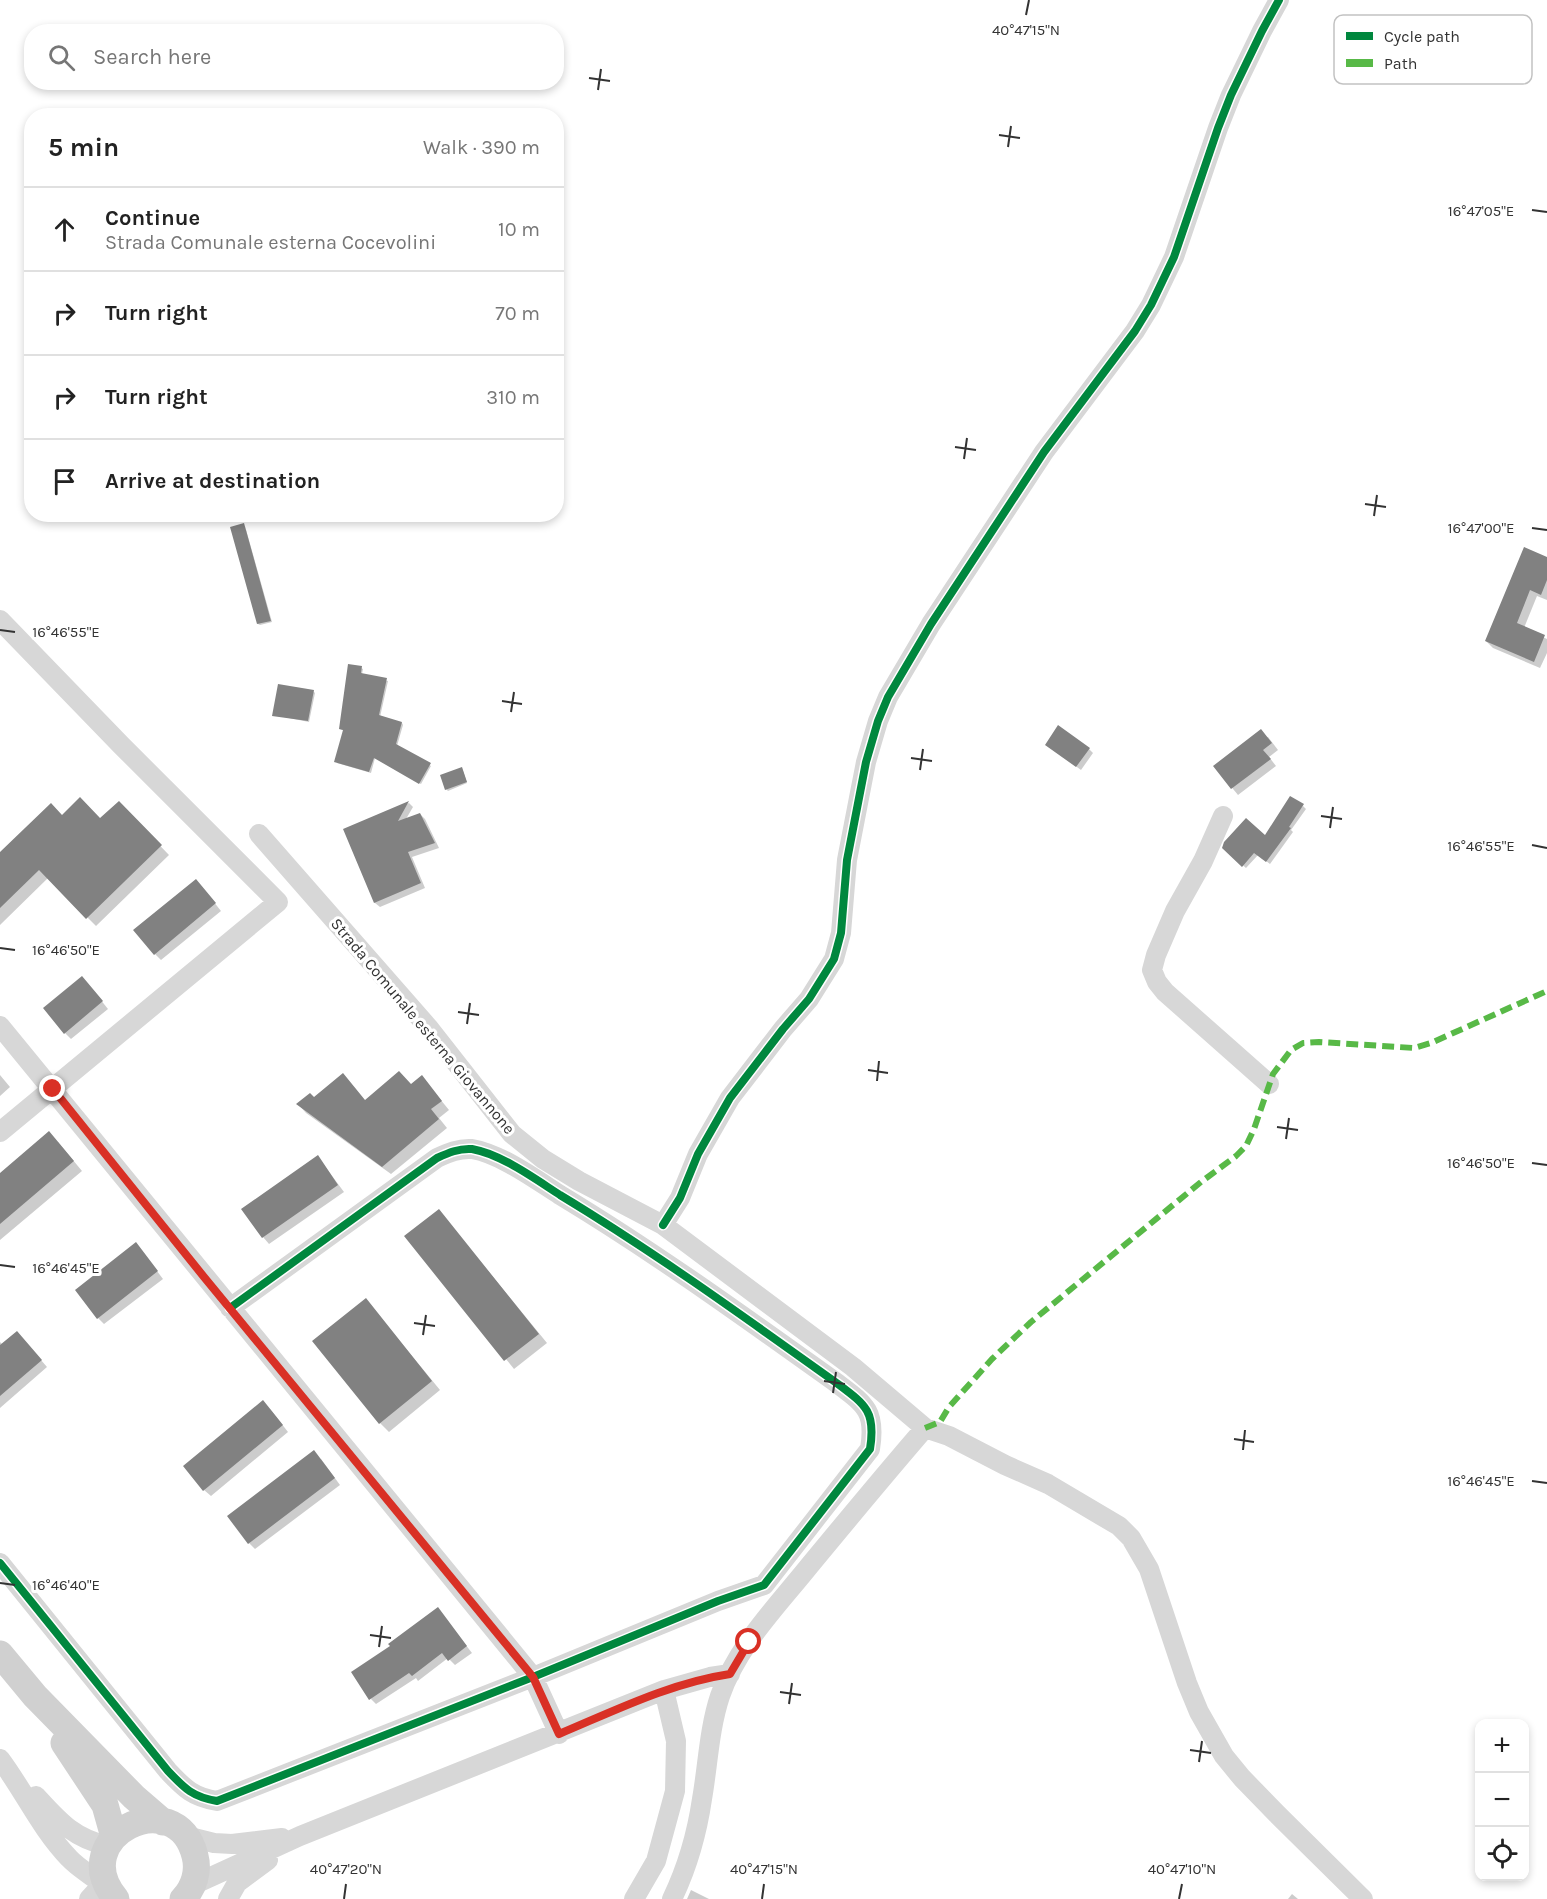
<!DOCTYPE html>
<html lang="en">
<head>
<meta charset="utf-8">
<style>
	:root { --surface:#fff; --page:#f2f2f2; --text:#222; --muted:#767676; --line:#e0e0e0 }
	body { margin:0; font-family:Karla,sans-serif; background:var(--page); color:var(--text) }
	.controls { position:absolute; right:18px; bottom:18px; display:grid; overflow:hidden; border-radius:12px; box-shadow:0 3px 9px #0003 }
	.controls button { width:54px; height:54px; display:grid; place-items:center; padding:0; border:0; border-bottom:2px solid var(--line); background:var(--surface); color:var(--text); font:30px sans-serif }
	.stop { position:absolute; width:18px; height:18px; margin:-14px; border:4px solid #d93025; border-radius:50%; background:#fff }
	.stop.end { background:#d93025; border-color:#fff; box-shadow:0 2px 6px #0008 }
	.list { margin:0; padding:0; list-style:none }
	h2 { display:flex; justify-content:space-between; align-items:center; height:78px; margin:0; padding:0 24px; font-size:26px }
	h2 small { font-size:20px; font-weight:400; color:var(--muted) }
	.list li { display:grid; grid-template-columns:39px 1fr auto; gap:18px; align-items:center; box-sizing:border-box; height:84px; padding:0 24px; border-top:2px solid var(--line) }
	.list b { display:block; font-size:22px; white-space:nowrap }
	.list p { margin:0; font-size:20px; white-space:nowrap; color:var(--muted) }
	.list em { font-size:20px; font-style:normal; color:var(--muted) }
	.icon { flex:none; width:33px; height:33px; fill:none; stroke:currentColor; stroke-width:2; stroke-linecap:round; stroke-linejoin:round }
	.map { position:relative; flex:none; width:1547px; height:1899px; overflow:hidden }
	.search { position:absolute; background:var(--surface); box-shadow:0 3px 9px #0003; left:24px; top:24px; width:540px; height:66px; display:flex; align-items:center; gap:15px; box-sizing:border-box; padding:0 21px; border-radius:24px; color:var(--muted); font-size:22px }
	.panel { position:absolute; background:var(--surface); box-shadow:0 3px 9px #0003; left:24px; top:108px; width:540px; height:414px; border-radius:24px }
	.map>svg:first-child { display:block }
	.shadow { fill:#0003 }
	.building { fill:#818181 }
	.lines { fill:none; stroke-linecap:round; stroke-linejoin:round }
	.street { stroke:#d7d7d7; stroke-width:20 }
	.secondary { stroke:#d0d0d0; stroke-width:27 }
	.quiet { stroke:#58b947; stroke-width:6; stroke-dasharray:12 6; stroke-linecap:butt }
	.cycleway-casing { stroke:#fff; stroke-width:11 }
	.cycleway { stroke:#00873e; stroke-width:8 }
	.route { stroke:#d93025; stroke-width:8 }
	.ticks { fill:none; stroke:#333; stroke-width:2 }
	.labels { text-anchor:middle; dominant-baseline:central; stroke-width:6; stroke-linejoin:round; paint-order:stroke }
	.street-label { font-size:16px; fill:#333; stroke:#fff }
	.key { fill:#fff; stroke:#c2c2c2; stroke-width:1.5 }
	.key-label { font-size:16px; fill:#333 }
	.ticks-label { font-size:15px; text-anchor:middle; fill:#333; stroke:#fff; stroke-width:6; stroke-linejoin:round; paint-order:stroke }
</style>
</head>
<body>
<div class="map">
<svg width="1547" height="1899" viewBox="0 0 1547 1899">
	<rect width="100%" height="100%" fill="#fff"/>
	<path class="shadow" d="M245,526l27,96 -12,3 -2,-1z
		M1547,559v41l-10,-4 -13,32 23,11v14l-7,15 -47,-20 -7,-7z
		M361,668l2,1 -1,5 26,7 -8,36 22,6 1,2 -6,21 34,20 -10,18 -46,-26 -4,15 -34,-10 8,-32 -5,-2z
		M313,691l2,2 -6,29 -35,-7z
		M1268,737l10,13 -9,7 7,9 -38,29 -23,-28z
		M1051,748l38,1 4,4 -12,17z
		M463,771l4,12 -19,8 -2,-2z
		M119,803l50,52 -73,71 -48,-48 -48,47v-71l62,-37 39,3z
		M409,803l4,4 -7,12 14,-5 5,5 14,29 -27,9 13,31 -45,19 -5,-4 -30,-73z
		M1303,806l3,3 -15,21 2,2 -23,32 -12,-9 -12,13 -23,-20 42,-11z
		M202,887l19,24 -60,49 -6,-6z
		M88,984l20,25 -37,30 -6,-6z
		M0,1075l10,12 -10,9z
		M422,1077l27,33 -10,8 8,10 -56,46 -85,-61 -8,-9 16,-5 51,2 46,-16z
		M58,1142l24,29 -82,69v-65z
		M318,1157l26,35 -75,52 -6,-7z
		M439,1211l108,132 -33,26 -107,-133z
		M142,1251l21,28 -59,45 -6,-6z
		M366,1300l74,90 -51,42 -9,-9z
		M23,1339l24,28 -47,41v-66l3,3z
		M270,1409l18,23 -77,64 -7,-6z
		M321,1459l19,26 -85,64 -6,-6z
		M438,1609l34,44 -17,12 -7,-7 -30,23 -2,-3 -40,26 -5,-5 21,-52z
		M691,1890l18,9h-22z
		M1292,1894l6,5h-10z"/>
	<path class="building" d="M244,523l27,98 -14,3 -27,-97z
		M1524,547l23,10v23l-6,15 -11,-5 -13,33 28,12 -11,27 -49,-21z
		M348,664l14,2 -1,7 26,5 -8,37 23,7 -6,22 35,19 -12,21 -45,-26 -5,14 -35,-10 9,-32 -4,-1z
		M278,684l36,6 -6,31 -36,-5z
		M1058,725l32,23 -14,19 -31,-22z
		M1261,729l11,14 -9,7 8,9 -40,30 -18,-23z
		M462,767l5,15 -22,8 -5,-15z
		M1290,796l14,8 -15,23 2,1 -25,34 -12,-9 -12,14 -20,-19 2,-6 22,-24 19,17z
		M80,797l20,21 19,-17 43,44 -76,74 -47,-49 -39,38v-56l51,-49 11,12z
		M409,801l-11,20 22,-8 15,30 -27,9 13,31 -47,20 -31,-74z
		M196,879l20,24 -62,52 -21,-25z
		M82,976l21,25 -39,33 -21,-26z
		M399,1071l12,13 11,-9 20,26 -11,8 8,10 -57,48 -86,-63 14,-11 4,4 29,-24 22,27z
		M49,1131l25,30 -74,63v-51z
		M318,1155l20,30 -76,53 -21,-29z
		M439,1209l100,125 -35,27 -100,-125z
		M136,1242l22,29 -61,48 -22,-29z
		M366,1298l66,83 -53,43 -67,-83z
		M17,1331l25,29 -42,36v-51z
		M263,1400l20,25 -80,66 -20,-25z
		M314,1450l21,28 -87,66 -21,-28z
		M438,1607l29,39 -19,15 -6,-8 -30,23 -3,-3 -40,27 -18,-28 39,-26 -2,-2z"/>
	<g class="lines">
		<path class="street" d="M0,620l121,125 157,157 -278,230
			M1223,816l-20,45 -28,50 -19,44 -4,15 5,12 8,10 104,92
			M259,834l169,193 84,107 31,25 36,22 84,44 190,142 72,61 24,8 56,29 43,19 71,42 12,12 18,31 38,114 12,29 25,44 18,22 35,36 86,85
			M0,1026l533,651 26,57
			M663,1225l17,-27 18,-44 32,-56 53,-69 26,-30 25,-40 7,-26 6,-73 12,-62 7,-36 12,-41 10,-24 43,-73 113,-172 91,-121 16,-26 23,-48 44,-129 13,-33 31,-64 17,-31
			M0,1563l168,208c17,18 25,26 49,30l316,-124 185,-76 46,-16 106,-136c6,-37 -4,-44 -32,-65 -91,-65 -182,-131 -278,-189 -25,-16 -59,-41 -88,-46 -13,-1 -24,4 -35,9l-207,150
			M0,1759c24,32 41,70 69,99 12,13 29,20 40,33
			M36,1796c23,25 37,42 72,50
			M186,1836l28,7 18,1 50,-6
			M193,1885l107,-49 364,-146 46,-13 20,-3
			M89,1899l11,-12 4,-13
			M228,1899l9,-16 31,-23
			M634,1899l22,-38 19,-70 1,-50 -12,-51
			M672,1899c15,-31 25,-66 30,-100 6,-34 7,-70 18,-103 17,-50 58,-91 90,-131 38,-46 76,-92 115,-137"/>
		<path class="secondary" d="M0,1654l35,42 99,101 29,25
			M64,1743l41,62 9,32
			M116,1899c-52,-62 60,-118 79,-43 4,15 -1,32 -12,43"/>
		<path class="quiet" d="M925,1428l15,-6 9,-15 43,-48 39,-37 170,-140 35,-26 10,-10 8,-17 19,-55 18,-24 12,-7 16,-1 95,6 17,-5 116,-52"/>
		<defs>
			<path id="cycleway" d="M663,1225l17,-27 18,-44 32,-56 53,-69 26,-30 25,-40 7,-26 6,-73 12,-62 7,-36 12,-41 10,-24 43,-73 113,-172 91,-121 16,-26 23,-48 44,-129 13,-33 31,-64 17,-31
				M0,1563l168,208c17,18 25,26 49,30l316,-124 185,-76 46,-16 106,-136c6,-37 -4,-44 -32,-65 -91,-65 -182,-131 -278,-189 -25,-16 -59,-41 -88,-46 -13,-1 -24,4 -35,9l-207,150"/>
		</defs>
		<use href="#cycleway" class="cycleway-casing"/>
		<use href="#cycleway" class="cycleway"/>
	</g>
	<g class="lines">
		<path class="route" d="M53,1089l151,188 329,400 26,57c55,-23 111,-51 171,-60l19,-32"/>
	</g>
	<path class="ticks" d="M1026,15l3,-15M589,78l21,3M598,90l3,-21M999,135l21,3M1008,147l3,-21M1532,210l15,2M955,447l21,3M964,459l3,-21M1365,504l21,3M1374,516l3,-21M1532,528l15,2M0,630l15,2M502,701l20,3M511,712l3,-20M911,758l21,3M920,770l3,-21M1321,816l21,3M1330,828l3,-21M1532,845l15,3M0,948l15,2M458,1012l21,3M467,1024l3,-21M868,1070l20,3M877,1081l2,-20M1277,1127l21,3M1286,1139l3,-21M1532,1163l15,2M0,1265l15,2M414,1323l21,3M423,1335l3,-20M824,1381l21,3M833,1393l3,-21M1234,1439l20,3M1243,1450l2,-20M1532,1481l15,2M0,1583l15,2M370,1635l21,3M379,1647l3,-21M780,1692l21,3M789,1704l3,-21M1190,1750l21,3M1199,1762l3,-21M344,1899l2,-15M762,1899l2,-15M1179,1899l3,-15"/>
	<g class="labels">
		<g class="street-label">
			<text transform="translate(423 1026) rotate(50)">Strada Comunale esterna Giovannone</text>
		</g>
	</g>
	<rect x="1334" y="15" width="198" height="69" rx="9" class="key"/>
	<rect x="1346" y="32" width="27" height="8" fill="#00873e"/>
	<rect x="1346" y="59" width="27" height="8" fill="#58b947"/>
	<g class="key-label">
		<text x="1384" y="42">Cycle path</text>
		<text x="1384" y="69">Path</text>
	</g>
	<g class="ticks-label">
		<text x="1026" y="35">40°47'15"N</text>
		<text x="1481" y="216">16°47'05"E</text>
		<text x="1481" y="533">16°47'00"E</text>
		<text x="66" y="637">16°46'55"E</text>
		<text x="1481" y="851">16°46'55"E</text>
		<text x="66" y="955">16°46'50"E</text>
		<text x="1481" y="1168">16°46'50"E</text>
		<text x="66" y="1273">16°46'45"E</text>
		<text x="1481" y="1486">16°46'45"E</text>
		<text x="66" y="1590">16°46'40"E</text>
		<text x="346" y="1874">40°47'20"N</text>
		<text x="764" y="1874">40°47'15"N</text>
		<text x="1182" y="1874">40°47'10"N</text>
	</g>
</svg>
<div class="controls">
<button>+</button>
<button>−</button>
<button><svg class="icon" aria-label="locate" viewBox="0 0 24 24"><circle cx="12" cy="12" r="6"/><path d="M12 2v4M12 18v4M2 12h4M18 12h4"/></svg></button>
</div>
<div class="stop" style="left:749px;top:1642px"></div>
<div class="stop end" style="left:53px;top:1089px"></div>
<div class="search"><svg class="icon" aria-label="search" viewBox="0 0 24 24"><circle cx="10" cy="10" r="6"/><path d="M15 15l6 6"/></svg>Search here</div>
<section class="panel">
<h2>5 min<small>Walk · 390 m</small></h2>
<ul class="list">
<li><svg class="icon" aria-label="ahead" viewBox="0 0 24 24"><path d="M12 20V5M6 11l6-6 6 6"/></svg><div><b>Continue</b><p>Strada Comunale esterna Cocevolini</p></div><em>10 m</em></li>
<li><svg class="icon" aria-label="right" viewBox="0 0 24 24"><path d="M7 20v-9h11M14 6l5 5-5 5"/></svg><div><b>Turn right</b></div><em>70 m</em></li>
<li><svg class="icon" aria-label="right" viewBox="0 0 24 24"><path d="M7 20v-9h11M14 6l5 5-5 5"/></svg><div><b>Turn right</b></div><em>310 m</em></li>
<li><svg class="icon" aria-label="arrive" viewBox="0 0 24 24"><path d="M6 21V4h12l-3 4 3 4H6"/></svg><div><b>Arrive at destination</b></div></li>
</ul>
</section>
</div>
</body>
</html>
